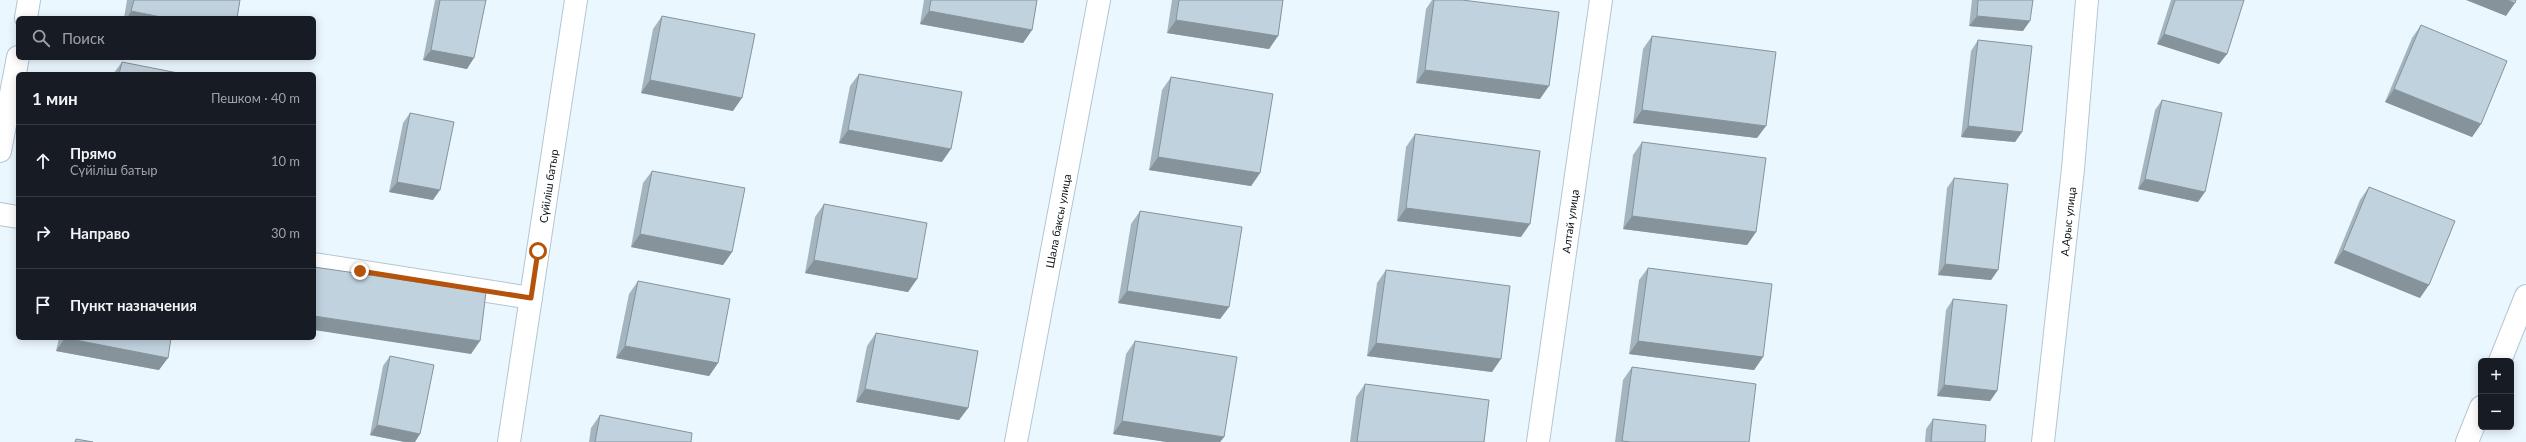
<!DOCTYPE html>
<html lang="ru">
<head>
<meta charset="utf-8">
<style>
	:root { --surface:#171b24; --page:#20242c; --text:#f1f3f6; --muted:#9ea1a6; --line:#363941 }
	body { margin:0; font-family:Lato,sans-serif; background:var(--page); color:var(--text) }
	.controls { position:absolute; right:12px; bottom:12px; display:grid; overflow:hidden; border-radius:6px; box-shadow:0 2px 10px #0003 }
	.controls button { width:36px; height:36px; display:grid; place-items:center; padding:0; border:0; border-bottom:1px solid var(--line); background:var(--surface); color:var(--text); font:20px sans-serif }
	.stop { position:absolute; width:12px; height:12px; margin:-9px; border:3px solid #b45309; border-radius:50%; background:#fff }
	.stop.end { background:#b45309; border-color:#fff; box-shadow:0 1px 4px #0008 }
	.list { margin:0; padding:0; list-style:none }
	h2 { display:flex; justify-content:space-between; align-items:center; height:52px; margin:0; padding:0 16px; font-size:17px }
	h2 small { font-size:13px; font-weight:400; color:var(--muted) }
	.list li { display:grid; grid-template-columns:26px 1fr auto; gap:12px; align-items:center; box-sizing:border-box; height:72px; padding:0 16px; border-top:1px solid var(--line) }
	.list b { display:block; font-size:15px; white-space:nowrap }
	.list p { margin:0; font-size:13px; white-space:nowrap; color:var(--muted) }
	.list em { font-size:13px; font-style:normal; color:var(--muted) }
	.icon { flex:none; width:22px; height:22px; fill:none; stroke:currentColor; stroke-width:2; stroke-linecap:round; stroke-linejoin:round }
	.map { position:relative; flex:none; width:2526px; height:442px; overflow:hidden }
	.search { position:absolute; background:var(--surface); box-shadow:0 2px 10px #0003; left:16px; top:16px; width:300px; height:44px; display:flex; align-items:center; gap:10px; box-sizing:border-box; padding:0 14px; border-radius:6px; color:var(--muted); font-size:15px }
	.panel { position:absolute; background:var(--surface); box-shadow:0 2px 10px #0003; left:16px; top:72px; width:300px; height:268px; border-radius:6px }
	.map>svg:first-child { display:block }
	.lines { fill:none; stroke-linecap:round; stroke-linejoin:round }
	.minor-casing { stroke:#b3c6d1; stroke-width:24 }
	.minor { stroke:#fff; stroke-width:22 }
	.wall { fill:#a5b5bf }
	.shaded-wall { fill:#86939b }
	.building { fill:#c0d2de; stroke:#86939b }
	.route { stroke:#b45309; stroke-width:5 }
	.labels { text-anchor:middle; dominant-baseline:central; stroke-width:3; stroke-linejoin:round; paint-order:stroke }
	.street-label { font-size:11px; fill:#090f13; stroke:#fff }
</style>
</head>
<body>
<div class="map">
<svg width="2526" height="442" viewBox="0 0 2526 442">
	<rect width="100%" height="100%" fill="#ebf7fe"/>
	<g class="lines">
		<defs>
			<g id="minor">
				<path d="M26,18l3,-18"/>
				<path d="M0,151l18,-94"/>
				<path d="M0,214l18,3"/>
				<path d="M314,264l217,34"/>
				<path d="M2500,361l26,-65"/>
				<path id="s1" d="M509,442l67,-442"/>
				<path id="s2" d="M1016,442l83,-442"/>
				<path id="s3" d="M1538,442l63,-442"/>
				<path id="s4" d="M2043,442l30,-273 14,-169"/>
				<path d="M2467,442l14,-35"/>
			</g>
		</defs>
		<use href="#minor" class="minor-casing"/>
		<use href="#minor" class="minor"/>
	</g>
	<path class="wall" d="M127,0h113l-3,18h-113z
		M435,0h51l-19,69 -44,-9z
		M924,0h113l-5,30 -9,13 -103,-19z
		M1172,0h111l-5,36 -9,13 -102,-16z
		M1432,0h30l78,99 -124,-16 10,-74z
		M1972,0h61l-10,31 -54,-5z
		M2171,0h73l-17,54 -8,10 -62,-20z
		M662,16l71,95 -92,-18 12,-64z
		M2421,25l60,99 -9,13 -87,-35 27,-64z
		M1652,36l105,102 -124,-15 10,-74z
		M1978,40l44,92 -7,10 -54,-5 10,-86z
		M122,62l61,12h-70z
		M859,74l83,88 -103,-19 11,-57z
		M1171,77l89,96 -9,13 -102,-16 13,-80z
		M2162,100l36,102 -60,-13 17,-79z
		M410,113l23,87 -44,-8 14,-69z
		M1415,134l106,103 -124,-16 9,-74z
		M1642,142l114,90 -9,13 -124,-16 10,-74z
		M652,171l80,81 -9,13 -92,-18 12,-64z
		M1954,178l44,92 -7,10 -53,-5 9,-87z
		M2369,187l51,111 -86,-35 26,-63z
		M824,204l93,75 -9,13 -103,-19 10,-56z
		M1140,211l89,96 -9,12 -102,-16 13,-79z
		M1648,268l115,89 -9,13 -125,-16 10,-74z
		M1386,270l106,102 -125,-16 10,-73z
		M638,281l80,82 -9,13 -93,-18 13,-64z
		M1953,299l44,92 -7,10 -53,-5 9,-86z
		M876,333l92,75 -9,12 -103,-18 11,-56z
		M59,338h112l-12,32 -103,-19z
		M1135,341l89,96 -4,5h-53l-54,-8 13,-80z
		M390,356l25,86h-10l-35,-7 13,-69z
		M1632,367l117,75h-134l8,-62z
		M1365,384l119,58h-134l6,-45z
		M600,415l91,27h-102l2,-14z
		M1933,419l52,23h-60l1,-13z"/>
	<path class="shaded-wall" d="M2466,0h41l8,3 -9,13z
		M131,11l35,7h-39z
		M929,11l103,19 -9,13 -103,-19z
		M1977,16l53,5 -7,10 -54,-5z
		M1176,20l102,16 -9,13 -102,-16z
		M2164,34l63,20 -8,10 -62,-20z
		M431,50l43,8 -7,11 -44,-9z
		M1425,70l124,16 -9,13 -124,-16z
		M650,80l92,18 -9,13 -92,-18z
		M2394,89l87,35 -9,13 -87,-35z
		M1642,110l124,16 -9,12 -124,-15z
		M1968,126l54,6 -7,10 -54,-5z
		M848,130l103,19 -9,13 -103,-19z
		M1158,157l102,16 -9,13 -102,-16z
		M2145,179l60,13 -7,10 -60,-13z
		M397,182l43,8 -7,10 -44,-8z
		M1406,208l124,16 -9,13 -124,-16z
		M1632,216l124,16 -9,13 -124,-16z
		M640,234l92,18 -9,13 -92,-18z
		M2343,250l86,35 -9,13 -86,-35z
		M814,260l103,19 -9,13 -103,-19z
		M1945,264l53,6 -7,10 -53,-5z
		M1127,291l102,16 -9,12 -102,-16z
		M314,316l166,25 -9,13 -157,-24z
		M65,338l103,20 -9,12 -103,-19z
		M1638,341l125,16 -9,13 -125,-16z
		M1376,343l125,16 -9,13 -125,-16z
		M625,346l93,17 -9,13 -93,-18z
		M1944,385l53,6 -7,10 -53,-5z
		M865,389l103,19 -9,12 -103,-18z
		M1122,421l102,16 -4,5h-53l-54,-8z
		M377,425l43,9 -5,8h-10l-35,-7z"/>
	<path class="building" d="M134,0h106l-3,18h-71l-35,-7z
		M440,0h46l-12,58 -43,-8z
		M931,0h106l-5,30 -103,-19z
		M1179,0h104l-5,36 -102,-16z
		M1434,0h28l97,12 -10,74 -124,-16z
		M1978,0h55l-3,21 -53,-5z
		M2175,0h69l-17,54 -63,-20z
		M2507,0h9l-1,3z
		M662,16l93,18 -13,64 -92,-18z
		M2421,25l86,36 -26,63 -87,-35z
		M1652,36l124,16 -10,74 -124,-16z
		M1978,40l54,6 -10,86 -54,-6z
		M122,62l61,12h-64z
		M859,74l103,18 -11,57 -103,-19z
		M1171,77l102,17 -13,79 -102,-16z
		M2162,100l60,13 -17,79 -60,-13z
		M410,113l44,9 -14,68 -43,-8z
		M1415,134l125,17 -10,73 -124,-16z
		M1642,142l124,16 -10,74 -124,-16z
		M652,171l93,17 -13,64 -92,-18z
		M1954,178l54,6 -10,86 -53,-6z
		M2369,187l86,34 -26,64 -86,-35z
		M824,204l103,19 -10,56 -103,-19z
		M1140,211l102,16 -13,80 -102,-16z
		M314,267l172,25 -6,49 -166,-25z
		M1648,268l124,16 -9,73 -125,-16z
		M1386,270l124,16 -9,73 -125,-16z
		M638,281l92,18 -12,64 -93,-17z
		M1953,299l54,6 -10,86 -53,-6z
		M876,333l102,18 -10,57 -103,-19z
		M65,338h106l-3,20z
		M1135,341l102,16 -13,80 -102,-16z
		M390,356l44,9 -14,69 -43,-9z
		M1632,367l124,17 -7,58h-118l-9,-1z
		M1365,384l124,16 -5,42h-127z
		M600,415l92,18 -1,9h-96z
		M1933,419l53,6 -1,17h-54z
		M76,439l17,3h-18z"/>
	<g class="lines">
		<path class="route" d="M360,271l171,27 7,-47"/>
	</g>
	<g class="labels">
		<g class="street-label">
			<text stroke="none"><textPath href="#s1" startOffset="259">Сүйіліш батыр</textPath></text>
			<text stroke="none"><textPath href="#s2" startOffset="225">Шала баксы улица</textPath></text>
			<text stroke="none"><textPath href="#s3" startOffset="223">Алтай улица</textPath></text>
			<text stroke="none"><textPath href="#s4" startOffset="222">А.Арыс улица</textPath></text>
		</g>
	</g>
</svg>
<div class="controls">
<button>+</button>
<button>−</button>
</div>
<div class="stop" style="left:538px;top:251px"></div>
<div class="stop end" style="left:360px;top:271px"></div>
<div class="search"><svg class="icon" aria-label="search" viewBox="0 0 24 24"><circle cx="10" cy="10" r="6"/><path d="M15 15l6 6"/></svg>Поиск</div>
<section class="panel">
<h2>1 мин<small>Пешком · 40 m</small></h2>
<ul class="list">
<li><svg class="icon" aria-label="ahead" viewBox="0 0 24 24"><path d="M12 20V5M6 11l6-6 6 6"/></svg><div><b>Прямо</b><p>Сүйіліш батыр</p></div><em>10 m</em></li>
<li><svg class="icon" aria-label="right" viewBox="0 0 24 24"><path d="M7 20v-9h11M14 6l5 5-5 5"/></svg><div><b>Направо</b></div><em>30 m</em></li>
<li><svg class="icon" aria-label="arrive" viewBox="0 0 24 24"><path d="M6 21V4h12l-3 4 3 4H6"/></svg><div><b>Пункт назначения</b></div></li>
</ul>
</section>
</div>
</body>
</html>
